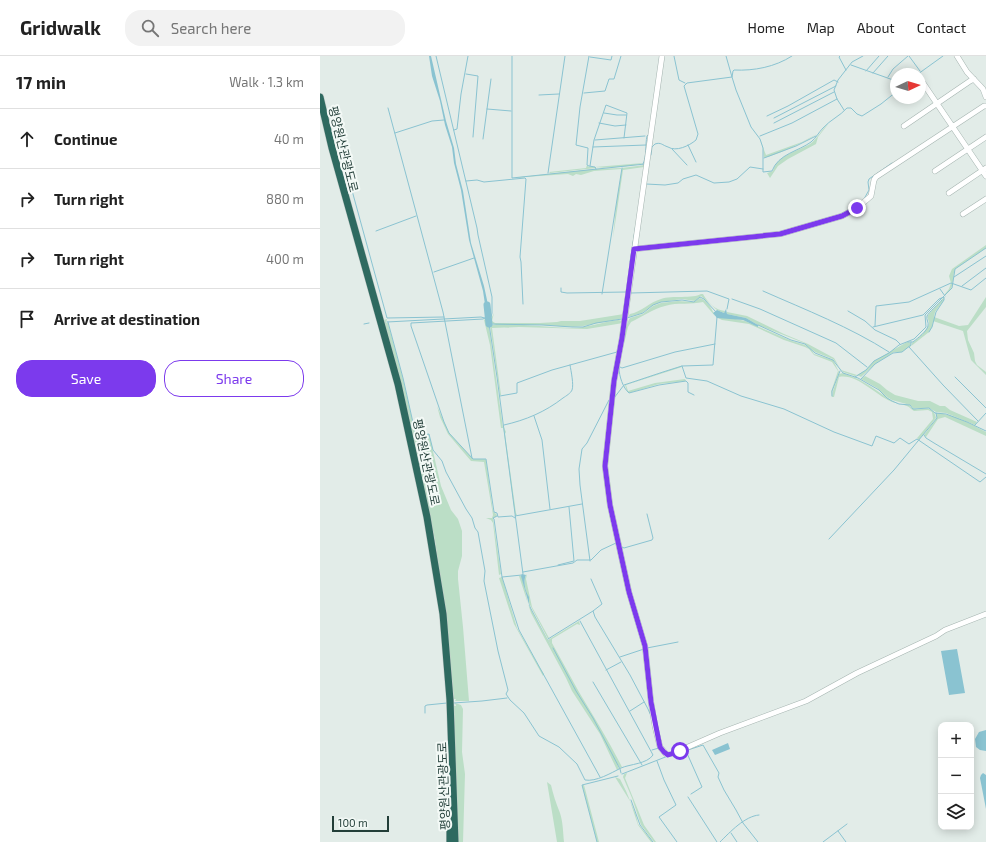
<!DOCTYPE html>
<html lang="en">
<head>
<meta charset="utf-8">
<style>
	:root { --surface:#fff; --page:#f2f2f2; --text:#222; --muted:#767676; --line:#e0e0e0; --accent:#7c3aed }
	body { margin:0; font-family:"Exo 2","Noto Sans KR",sans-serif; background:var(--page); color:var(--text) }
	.controls { position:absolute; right:12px; bottom:12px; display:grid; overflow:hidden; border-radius:8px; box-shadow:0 2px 10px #0003 }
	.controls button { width:36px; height:36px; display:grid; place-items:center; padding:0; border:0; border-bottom:1px solid var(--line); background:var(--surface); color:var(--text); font:20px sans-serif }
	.compass { position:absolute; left:570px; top:12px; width:36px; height:36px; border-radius:50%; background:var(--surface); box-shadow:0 2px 10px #0003; rotate:86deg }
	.scale { position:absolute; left:12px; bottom:10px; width:57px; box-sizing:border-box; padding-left:4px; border:2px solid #223e38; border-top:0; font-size:11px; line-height:14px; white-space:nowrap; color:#223e38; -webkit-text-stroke:3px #f3f9f6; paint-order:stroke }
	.stop { position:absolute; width:12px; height:12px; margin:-9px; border:3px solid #7c3aed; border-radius:50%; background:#fff }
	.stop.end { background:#7c3aed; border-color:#fff; box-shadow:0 1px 4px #0008 }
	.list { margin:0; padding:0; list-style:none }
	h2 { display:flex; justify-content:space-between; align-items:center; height:52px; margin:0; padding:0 16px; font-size:17px }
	h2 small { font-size:13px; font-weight:400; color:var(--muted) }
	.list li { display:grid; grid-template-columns:26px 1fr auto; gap:12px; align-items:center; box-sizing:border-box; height:60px; padding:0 16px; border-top:1px solid var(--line) }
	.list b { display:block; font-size:15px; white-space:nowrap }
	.list em { font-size:13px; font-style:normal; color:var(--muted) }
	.actions { display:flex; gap:8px; padding:12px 16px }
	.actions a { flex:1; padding:9px 0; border:1px solid var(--accent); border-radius:16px; text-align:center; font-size:14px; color:var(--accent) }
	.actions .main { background:var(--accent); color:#fff }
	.icon { flex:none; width:22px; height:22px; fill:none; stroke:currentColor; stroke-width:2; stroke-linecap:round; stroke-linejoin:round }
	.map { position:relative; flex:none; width:666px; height:786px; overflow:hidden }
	header { display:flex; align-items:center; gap:24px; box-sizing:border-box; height:56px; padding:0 20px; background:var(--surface); border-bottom:1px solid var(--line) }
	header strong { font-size:19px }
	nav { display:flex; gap:22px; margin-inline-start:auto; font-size:14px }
	.search { width:280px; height:36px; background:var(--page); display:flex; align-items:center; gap:10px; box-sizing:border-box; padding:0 14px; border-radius:16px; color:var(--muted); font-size:15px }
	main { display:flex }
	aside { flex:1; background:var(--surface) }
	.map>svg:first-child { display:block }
	.green { fill:#bbdec6 }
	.water { fill:#8ac3d1 }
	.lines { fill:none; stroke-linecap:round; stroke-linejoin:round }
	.stream { stroke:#8ac3d1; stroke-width:1 }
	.river { stroke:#8ac3d1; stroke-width:7 }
	.minor-casing { stroke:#a5b4b0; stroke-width:6 }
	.highway-casing { stroke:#c1c9c7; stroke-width:8 }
	.minor { stroke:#fff; stroke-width:5 }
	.highway { stroke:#2e6a60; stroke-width:7 }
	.route { stroke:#7c3aed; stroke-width:5 }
	.labels { text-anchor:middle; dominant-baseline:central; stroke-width:4; stroke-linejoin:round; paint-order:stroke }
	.street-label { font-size:12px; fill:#223e38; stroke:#f3f9f6 }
</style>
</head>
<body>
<header>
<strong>Gridwalk</strong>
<div class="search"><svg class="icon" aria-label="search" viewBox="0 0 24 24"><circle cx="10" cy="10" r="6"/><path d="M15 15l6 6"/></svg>Search here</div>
<nav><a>Home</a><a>Map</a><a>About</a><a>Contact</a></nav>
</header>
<main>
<aside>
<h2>17 min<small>Walk · 1.3 km</small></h2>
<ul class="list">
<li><svg class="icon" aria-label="ahead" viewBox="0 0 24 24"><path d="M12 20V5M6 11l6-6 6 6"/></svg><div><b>Continue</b></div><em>40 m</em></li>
<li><svg class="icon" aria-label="right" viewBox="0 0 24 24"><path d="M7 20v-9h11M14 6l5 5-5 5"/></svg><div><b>Turn right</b></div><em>880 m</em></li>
<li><svg class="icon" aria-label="right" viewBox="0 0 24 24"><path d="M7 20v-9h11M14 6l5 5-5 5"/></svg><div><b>Turn right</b></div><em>400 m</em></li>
<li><svg class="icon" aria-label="arrive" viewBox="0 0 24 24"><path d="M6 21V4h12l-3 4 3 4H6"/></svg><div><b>Arrive at destination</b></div></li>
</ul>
<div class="actions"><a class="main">Save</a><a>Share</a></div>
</aside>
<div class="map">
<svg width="666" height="786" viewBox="0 0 666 786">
	<rect width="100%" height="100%" fill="#e2ece8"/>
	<path class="green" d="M509,67l-11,14 -2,7 -28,15 -10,7 -8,12 -3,-5 6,-2c4,-16 25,-20 37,-27 7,-5 12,-15 19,-21z
		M497,78c-12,8 -40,21 -53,24l-1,-10 -4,-11 7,18 36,-13z
		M323,107c-5,3 -42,6 -47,4v1l-46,5 -1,-1 37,-4 1,-3 2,2h6z
		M325,109l-1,2 -21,3 -10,68 3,-32 6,-38z
		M301,112v1l-27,2 -13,4 -5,-1 -3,2 -5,-2 -57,4 83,-9z
		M666,189v3l-31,21c-4,12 1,19 -11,26l5,-6 2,-6h2h-2l-2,-7 3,-7z
		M381,238h2c5,9 12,16 22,17l-1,2 -7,-3 -16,-14 -6,5 -13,-2 -21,3 -8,3 -11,8 -14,4 2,-3c11,-2 20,-12 31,-15 11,-4 32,0 40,-5z
		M624,241v3l-9,12 -3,15 -3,5 -19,15h-1l3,-2v-2c5,-3 17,-14 17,-20 0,-3 -3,-6 0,-9 5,-6 10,-10 15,-17z
		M666,241v10l-19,24 1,9 6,13 1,8 2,4 9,7v3l-15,-15 -8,-29 -30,-10 1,-4 25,9 9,-1z
		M380,242c8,3 12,11 15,18l-12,-14c-12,3 -25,0 -38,4 -12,3 -23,11 -34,16l-3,5 -4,17c1,-8 1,-19 6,-26l13,-4 10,-8 8,-3 17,-2 16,1z
		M407,256l20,4 37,18 24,10 26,14 7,12 16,5 -2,1 -12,-4 -10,-13 -18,-7 -11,-9 -46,-18 -12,-7 -19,-4z
		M174,257l-2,8 3,2h45l17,-1 4,-1h19l44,-7v4l-41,8 -10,1 -31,-2h-46l-5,-2 -1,-2z
		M398,262h13l14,3 47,20 13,4 6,4 3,5 19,6 6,12 -7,19 -1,6v-5l7,-21 -6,-9 -18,-7 -5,-6 -4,-2 -21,-7 -35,-16 -27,-4z
		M67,263l-1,4h2l15,56 13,57 13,-2 12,52 10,24 7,9 4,12v25l-4,15v8l5,48 6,74h-14l1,-2h-2l-10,-92 -9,-67 -26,-121 -25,-99z
		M165,263l4,7 3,23 11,79h-2l-11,-83 -6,-25z
		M298,264l5,1v2l-36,6 -68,-2 -27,1 9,67h-1l-10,-70c27,-2 54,2 81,3 16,0 31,-6 47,-8z
		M587,286l4,1v2l-9,7h-8l-19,12 -14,13 -4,-2 9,-5 8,-9z
		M361,310l1,1 -56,18 2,6 27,-8 30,-4 1,2 -27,3 -30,9 -2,-2 -2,-6z
		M523,317l15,6 12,7 22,15 7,3 10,1c8,11 23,-5 27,13l-17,22 -2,-2 1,-1 15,-18 -1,-7 -4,-2 -14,1c-2,-1 -4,-3 -5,-4 -5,-3 -13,-3 -19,-6 -14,-6 -34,-28 -51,-24l-5,20h-2l1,-6 6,-17z
		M545,320l15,8 7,6 8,5 23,6h12l10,5h5l5,4 27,12 -2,3 -29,-12 -10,-1 -7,-4h-16l-3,-3 -18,-5 -5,-3 -10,-9 -16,-9z
		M117,350l12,27 24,26h12l1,1 7,51 4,4 -1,2 -3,1 8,56 -2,1 -6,-52 -2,-3 -5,-2h6l1,-3 -9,-53 -13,-1 -23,-27 -8,-17z
		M616,357c17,1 35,11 50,19v4l-41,-19 -7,2 -12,18 -2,-2 13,-17z
		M183,369l3,7 -1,2 11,79 1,2h-2z
		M207,518l-1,5 6,28 17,31 -1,1 -19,-36c-1,-8 -8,-22 -2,-29z
		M199,520h3l6,28 44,80 -24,-44 31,-19 1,4 -3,-1 -25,15v4c9,16 18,33 27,49 15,25 30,49 43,75l-2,1 -3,-5 2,6 -2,1 -17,-36 -28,-43 -6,-13 -35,-65z
		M182,521l15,51 23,40 4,6 -1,2 -29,-52 -15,-46z
		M135,647l6,2 2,4 -1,43 3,22 -2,68h-7l-2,-136h2z
		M307,717l-2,5 19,47 12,17h-2l-13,-17 -9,-27 -9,-21 1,-3z
		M295,721l5,2 6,12 10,24 2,9 15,18h-2l-13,-17 -8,-24z
		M227,726l4,3c2,9 5,18 9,28 3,9 3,19 4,29h-7z
		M262,729h2l15,57h-2z"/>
	<path class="water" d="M109,0h2l15,65 8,27 2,16 7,27 8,52 13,43 6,28h-5l1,-3 -3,-20 -14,-51 -8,-50 -7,-27 -2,-16 -7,-22 -5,-24 -8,-25z
		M406,253l1,5 19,4 12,7v2l-15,-7 -26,-2 -4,-5 4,-3 7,3z
		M202,518l4,1c-3,6 -1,16 3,22v6l2,5 21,40 -22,-40 -9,-32z
		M637,593l8,44 -16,2 -8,-44z
		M666,674v21l-6,-1 -4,-3 -1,-8 4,-7z
		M408,687l2,6 -15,6 -3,-5z
		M663,717l3,2v34l-6,-31 1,-3z"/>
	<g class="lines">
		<path class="stream" d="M192,0v122l133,-14
			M269,0l-9,51 -4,38 12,3 -1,17 2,1 6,1 1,2
			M354,0l5,24 6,3
			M472,0c-17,11 -38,15 -58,14l-1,1 -1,6 4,13 15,37 9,12 3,9v24l9,-1c6,-17 27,-20 39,-29 5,-4 8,-10 12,-14 7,-8 17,-12 24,-20h4l6,6 5,2 19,-12 15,-12
			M520,0l-1,1 7,13
			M589,0l11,15
			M270,1l21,3 1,-4
			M531,9l45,16
			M546,15l13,-15
			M553,17l15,-17
			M146,18l12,2 -5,61
			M598,18l25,-18
			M568,21l5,-8 15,-13
			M264,37l21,-2 4,-12h5l7,-23
			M219,39l20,-1
			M68,52l55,204 29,146
			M167,53l24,2
			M524,54l-7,-11 -3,-9 4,-10 14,-18 11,-6
			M284,57l13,2h9
			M447,60l21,-10 46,-26 4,2
			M454,62l62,-32
			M279,67l16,3 11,-1
			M454,67l60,-31
			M134,74l3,-1 4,-35 7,-38
			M75,77l37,-12 12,-1
			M440,80l32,-13 45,-24
			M163,83l8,-60
			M275,84l50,-4
			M368,89l8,17
			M273,91l53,-2
			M352,93l15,16
			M22,98l45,164 57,-1
			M331,99l1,-8 3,-3c6,-2 7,1 13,3 8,5 21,-1 28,-7l2,-6 -14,-48 3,-3 45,-6 -6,-21
			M444,102l32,-12 20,-10
			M323,108c4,-8 2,-19 4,-28l1,-1
			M270,110l4,-26 12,-35 21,8 -3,25
			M228,117l17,-117
			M146,125l11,-1 7,2 41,-4 1,1 -6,78 1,5 2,42
			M326,128l19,1 13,-2 5,-4 13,-4 18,8 15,-1 8,-3 13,-12 13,2
			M544,143l5,-9 -1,-8 1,-3 23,-16
			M519,159l11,-6
			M56,175l40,-15
			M310,206l6,-38
			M114,216l40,-14
			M634,221l32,-21
			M642,230l24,-18
			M241,232v4l6,1 59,-1
			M620,233l5,7
			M443,235c43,19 87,36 126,61
			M311,237l76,-2 22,8 -2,10
			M282,238l20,-126
			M412,243l28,10 76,34 31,24
			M528,255l17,10 10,9 21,10 4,4
			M165,262l-2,1 -72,4v3l33,96 5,11 24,26h13l8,53 3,1 1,4 14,-1 3,2
			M307,262l16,-5 10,-8 8,-3 21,-2 12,2 6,-5 4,2 12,13
			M67,266l94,-5 7,2 3,-2 1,-4v-16l-14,-62 -1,-7 -41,-172
			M68,266l15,56 13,58 13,-2 4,16 9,11 4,11 20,37 6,9 3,10 3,4 7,39 -1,10 14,70 10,39 -2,4 4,6 14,13 15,23 20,11 18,17 8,16c11,2 26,-7 36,-12 9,-4 26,-4 32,-13l-73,-134
			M44,268l5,-1
			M438,269l33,15 14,4 10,9 18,7 10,13 15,5 21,12 8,8 5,3 7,3 11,1 3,4 16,-1 6,5 11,1 21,8 19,9
			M555,270l1,-20 33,-4 42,-19 20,7 15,-12
			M553,271l50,-12 16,-16 5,-2v3l-8,12 -4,15 -3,5
			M588,286h5c5,-4 14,-11 15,-16 1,-4 -2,-6 -1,-10 1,-3 12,-12 15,-16
			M589,291l34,38 35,36
			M362,310l4,12 21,3 34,15 43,13 50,23 38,14 4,-10 18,7 6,-5 9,6 8,-5 63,43 6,-5
			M300,311l2,1 53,-16 40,-8
			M299,312c0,8 4,20 10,25l30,-8 27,-4 2,2v9l6,3
			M535,321l11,-7 8,-9 15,-8 10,-8 15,-6 12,-12 -1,-12 27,-27 3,-19 31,-21
			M635,321l31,31
			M541,323l14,-15 18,-11 9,-1 9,-7v-3
			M180,340l17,-3v-10l35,-13 65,-18
			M512,340v-5l8,-20
			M294,342l10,-13 39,-13 19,-6 31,-1 4,-48
			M214,360l8,24 8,69
			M184,369c22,-5 41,-13 59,-27 3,-2 8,-5 9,-8 2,-5 -1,-19 -2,-25
			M655,369l11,-12
			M604,379l2,3 8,5 52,31
			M177,460l-4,2 1,1 8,58
			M195,460l67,-12
			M509,483l65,-69 43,-52 -1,-5
			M302,491l2,1 28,-8 1,-2 -6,-24
			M270,505l-10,-76 -1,-16 3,-20 5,-6 22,-43
			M238,509l16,-4 -5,-54
			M203,516l50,-9 4,-3h14l10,-10 15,-7
			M203,518l-26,-197 -8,-53 54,1 29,2h11l13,-4 26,-4
			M202,519l-20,2 17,53 81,147
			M271,523l11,25 -9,7 2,6 35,58 18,34 3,7
			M228,583l45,-28
			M233,592l23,43 17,27 27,51 1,4
			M327,592l31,-6
			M300,601l24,-8
			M286,614l15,-8
			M273,626l49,83
			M134,647l28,-2 25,-3
			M310,655l14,-9
			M105,657v-7l2,-1 20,-2
			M332,694l7,-2
			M368,694l15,-5 16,28 -1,4 6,13 12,20 7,13 15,19
			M366,695l16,36 -11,7
			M337,705l7,19 12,25 -17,12 18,25
			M302,718l46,-18
			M368,741l29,45
			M311,744l9,25 13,17
			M518,775l8,11
			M411,777l6,9
			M277,786l-15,-57 36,-9
			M400,786c10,-10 25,-26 39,-27
			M503,786l24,-18"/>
		<path class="river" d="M167,249l2,19"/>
		<defs>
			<path id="minor" d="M342,0l-40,282 -8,43 -9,85 5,39 19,87 16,54 6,56 4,24 5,21 6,7h6l48,-21 86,-32 51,-28 79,-37 9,-6 41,-16
				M637,0l10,16 16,17 3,8
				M603,27l63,93
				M584,70l66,-45 4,-2
				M615,115l51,-34
				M629,137l37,-25
				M643,158l23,-15
				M314,193l146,-15 62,-18 15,-8 14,-12 3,-16 2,-3 108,-71h2"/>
			<path id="highway" d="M0,41l12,51 66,236 29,133 16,97 7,86 5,142
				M130,786v-12"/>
		</defs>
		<use href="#minor" class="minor-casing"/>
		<use href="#highway" class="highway-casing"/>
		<use href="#minor" class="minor"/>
		<use href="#highway" class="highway"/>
	</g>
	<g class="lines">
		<path class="route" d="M360,695l-12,4 -4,-3 -4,-5 -9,-45 -6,-56 -16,-54 -19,-87 -5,-39 9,-85 8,-43 12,-89 146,-15 62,-18 15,-8"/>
	</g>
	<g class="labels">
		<g class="street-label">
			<text transform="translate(24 93) rotate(76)">평양원산관광도로</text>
			<text transform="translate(107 406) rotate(78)">평양원산관광도로</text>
			<text transform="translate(123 730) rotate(-92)">평양원산관광도로</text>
		</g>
	</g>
</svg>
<div class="controls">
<button>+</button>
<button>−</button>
<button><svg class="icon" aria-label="layers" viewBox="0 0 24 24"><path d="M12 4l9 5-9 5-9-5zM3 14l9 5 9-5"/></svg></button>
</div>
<svg class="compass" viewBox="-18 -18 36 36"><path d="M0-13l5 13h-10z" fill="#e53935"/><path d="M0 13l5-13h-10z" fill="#767676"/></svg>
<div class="scale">100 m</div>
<div class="stop" style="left:360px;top:695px"></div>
<div class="stop end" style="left:537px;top:152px"></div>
</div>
</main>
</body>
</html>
